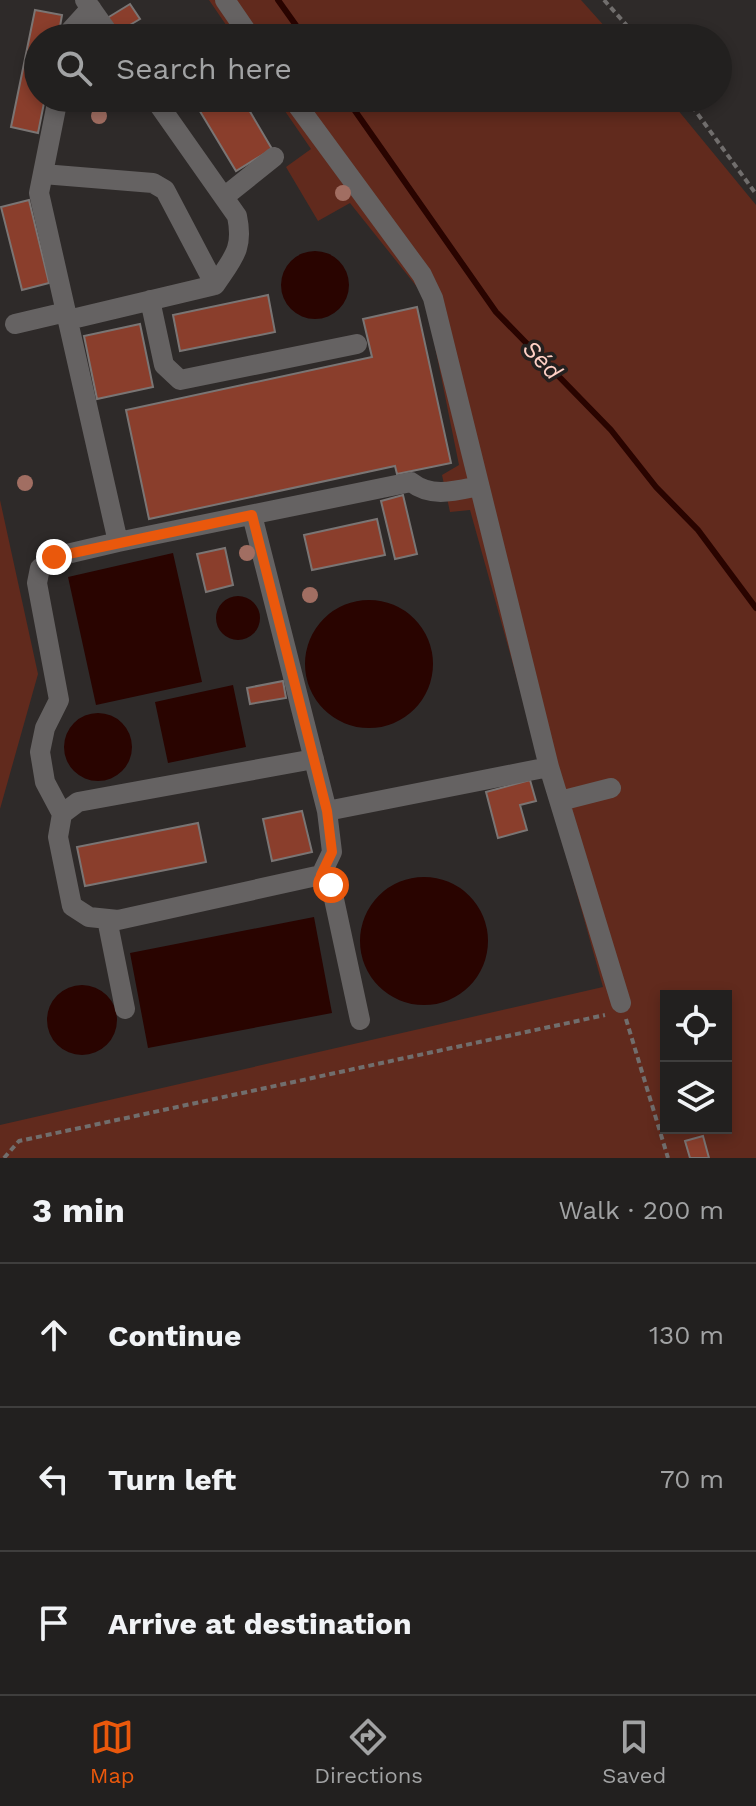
<!DOCTYPE html>
<html lang="en">
<head>
<meta charset="utf-8">
<style>
	:root { --surface:#22201f; --page:#2e2d2c; --text:#f1f3f6; --muted:#a2a3a4; --line:#3f3e3d; --accent:#ea580c }
	body { margin:0; font-family:"Work Sans",sans-serif; background:var(--page); color:var(--text) }
	.controls { position:absolute; right:24px; bottom:24px; display:grid; overflow:hidden; border-radius:0px; box-shadow:0 4px 12px #0003 }
	.controls button { width:72px; height:72px; display:grid; place-items:center; padding:0; border:0; border-bottom:2px solid var(--line); background:var(--surface); color:var(--text); font:40px sans-serif }
	.stop { position:absolute; width:24px; height:24px; margin:-18px; border:6px solid #ea580c; border-radius:50%; background:#fff }
	.stop.end { background:#ea580c; border-color:#fff; box-shadow:0 2px 8px #0008 }
	.list { margin:0; padding:0; list-style:none }
	h2 { display:flex; justify-content:space-between; align-items:center; height:104px; margin:0; padding:0 32px; font-size:34px }
	h2 small { font-size:26px; font-weight:400; color:var(--muted) }
	.list li { display:grid; grid-template-columns:52px 1fr auto; gap:24px; align-items:center; box-sizing:border-box; height:144px; padding:0 32px; border-top:2px solid var(--line) }
	.list b { display:block; font-size:30px; white-space:nowrap }
	.list em { font-size:26px; font-style:normal; color:var(--muted) }
	.icon { flex:none; width:44px; height:44px; fill:none; stroke:currentColor; stroke-width:2; stroke-linecap:round; stroke-linejoin:round }
	.map { position:relative; flex:none; width:756px; height:1158px; overflow:hidden }
	.search { position:absolute; background:var(--surface); box-shadow:0 4px 12px #0003; left:24px; right:24px; top:24px; height:88px; display:flex; align-items:center; gap:20px; box-sizing:border-box; padding:0 28px; border-radius:44px; color:var(--muted); font-size:30px }
	.sheet { height:536px; background:var(--surface) }
	nav { display:flex; justify-content:space-around; align-items:center; box-sizing:border-box; height:112px; border-top:2px solid var(--line); background:var(--surface); font-size:22px; color:var(--muted) }
	nav a { display:grid; justify-items:center; gap:4px }
	nav .on { color:var(--accent) }
	.map>svg:first-child { display:block }
	.green { fill:#612a1d; fill-rule:evenodd }
	.water { fill:#290400 }
	.lines { fill:none; stroke-linecap:round; stroke-linejoin:round }
	.stream { stroke:#290400; stroke-width:6 }
	.building { fill:#8a3e2c; stroke:#7a7574; stroke-width:2 }
	.path { stroke:#716e6d; stroke-width:4; stroke-dasharray:6 4; stroke-linecap:butt }
	.minor { stroke:#656262; stroke-width:20 }
	.tree { fill:#a16e62 }
	.route { stroke:#ea580c; stroke-width:10 }
	.labels { text-anchor:middle; dominant-baseline:central; stroke-width:7; stroke-linejoin:round; paint-order:stroke }
	.water-label { font-size:24px; font-style:italic; fill:#ffd0c5; stroke:#24201f }
</style>
</head>
<body>
<div class="map">
<svg width="756" height="1158" viewBox="0 0 756 1158">
	<rect width="100%" height="100%" fill="#2e2a29"/>
	<path class="green" d="M209,0h372l34,38h-380z
		M276,98h392l88,107v953h-756v-33l603,-138 -133,-477 -20,2 -8,-37 17,-10 -34,-168 -75,-94 -32,18 -32,-54 25,-18zM666,996h60v132h-60z
		M0,500l38,174 -38,135z"/>
	<path class="water" d="M281 285a34 34 0 1 1 68 0a34 34 0 1 1-68 0Z
		M173,553l29,129 -106,23 -28,-128z
		M216 618a22 22 0 1 1 44 0a22 22 0 1 1-44 0Z
		M305 664a64 64 0 1 1 128 0a64 64 0 1 1-128 0Z
		M233,685l13,62 -78,16 -13,-61z
		M64 747a34 34 0 1 1 68 0a34 34 0 1 1-68 0Z
		M360 941a64 64 0 1 1 128 0a64 64 0 1 1-128 0Z
		M314,917l18,96 -184,35 -18,-95z
		M47 1020a35 35 0 1 1 70 0a35 35 0 1 1-70 0Z"/>
	<g class="lines">
		<path class="stream" d="M278,0l27,38
			M346,98l150,214 115,118 45,57 42,43 58,78"/>
	</g>
	<path class="building" d="M130,4l10,15 -27,16 -9,-15z
		M35,10l27,5 -4,23h-20v60h7l-7,35 -27,-6z
		M192,98h50l30,51 -36,22z
		M29,200l20,83 -27,7 -21,-83z
		M268,295l7,37 -95,19 -7,-36z
		M417,307l34,156 -54,11 -2,-8 -246,53 -23,-109 246,-53 -9,-38z
		M140,324l13,63 -56,12 -13,-63z
		M403,495l14,59 -22,5 -14,-58z
		M377,519l8,36 -73,15 -8,-35z
		M225,548l8,37 -27,7 -9,-38z
		M283,681l3,17 -36,6 -3,-16z
		M530,780l6,21 -16,4 7,25 -29,8 -12,-46z
		M302,811l10,41 -40,9 -9,-42z
		M198,823l8,39 -121,24 -8,-39z
		M703,1136l6,22h-19l-5,-17z"/>
	<g class="lines">
		<path class="path" d="M604,0l34,38
			M686,98l70,96
			M626,1019l42,139
			M4,1158l15,-17 586,-126"/>
		<path class="minor" d="M85,0l27,38
			M225,0l26,38
			M69,38l2,-8 20,-22
			M58,98l-19,95 79,349 293,-60c20,16 44,9 68,4
			M292,98l130,177 11,23 116,469 72,236
			M43,174l110,9 12,7 50,95
			M224,197l50,-40
			M150,300l14,65 16,15 177,-36
			M68,320l147,-35c18,-27 29,-36 22,-69l-83,-118
			M15,324l51,-12
			M252,515l75,296 5,41 -11,23 -203,45 -29,-3 -17,-11 -14,-69 4,-23 16,-12 236,-43
			M560,801l51,-13
			M327,811l222,-44
			M62,814l-17,-32 -5,-30 5,-24 14,-28 -22,-117 3,-15 14,-11 64,-15
			M321,875l10,10 29,135
			M107,919l18,90"/>
	</g>
	<g class="tree">
		<circle cx="99" cy="116" r="8"/>
		<circle cx="343" cy="193" r="8"/>
		<circle cx="25" cy="483" r="8"/>
		<circle cx="247" cy="553" r="8"/>
		<circle cx="310" cy="595" r="8"/>
	</g>
	<g class="lines">
		<path class="route" d="M54,557l198,-42 75,296 5,41 -11,23 10,10"/>
	</g>
	<g class="labels">
		<g class="water-label">
			<text transform="translate(542 360) rotate(46)">Séd</text>
		</g>
	</g>
</svg>
<div class="controls">
<button><svg class="icon" aria-label="locate" viewBox="0 0 24 24"><circle cx="12" cy="12" r="6"/><path d="M12 2v4M12 18v4M2 12h4M18 12h4"/></svg></button>
<button><svg class="icon" aria-label="layers" viewBox="0 0 24 24"><path d="M12 4l9 5-9 5-9-5zM3 14l9 5 9-5"/></svg></button>
</div>
<div class="stop" style="left:331px;top:885px"></div>
<div class="stop end" style="left:54px;top:557px"></div>
<div class="search"><svg class="icon" aria-label="search" viewBox="0 0 24 24"><circle cx="10" cy="10" r="6"/><path d="M15 15l6 6"/></svg>Search here</div>
</div>
<section class="sheet">
<h2>3 min<small>Walk · 200 m</small></h2>
<ul class="list">
<li><svg class="icon" aria-label="ahead" viewBox="0 0 24 24"><path d="M12 20V5M6 11l6-6 6 6"/></svg><div><b>Continue</b></div><em>130 m</em></li>
<li><svg class="icon" aria-label="left" viewBox="0 0 24 24"><path d="M17 20v-9H6M10 6l-5 5 5 5"/></svg><div><b>Turn left</b></div><em>70 m</em></li>
<li><svg class="icon" aria-label="arrive" viewBox="0 0 24 24"><path d="M6 21V4h12l-3 4 3 4H6"/></svg><div><b>Arrive at destination</b></div></li>
</ul>
</section>
<nav>
<a class="on"><svg class="icon" aria-label="map" viewBox="0 0 24 24"><path d="M3 6l6-2 6 2 6-2v14l-6 2-6-2-6 2zM9 4v14M15 6v14"/></svg>Map</a>
<a><svg class="icon" aria-label="directions" viewBox="0 0 24 24"><path d="M12 3l9 9-9 9-9-9zM9 14v-3h6M13 9l2 2-2 2"/></svg>Directions</a>
<a><svg class="icon" aria-label="saved" viewBox="0 0 24 24"><path d="M7 4h10v16l-5-4-5 4z"/></svg>Saved</a>
</nav>
</body>
</html>
